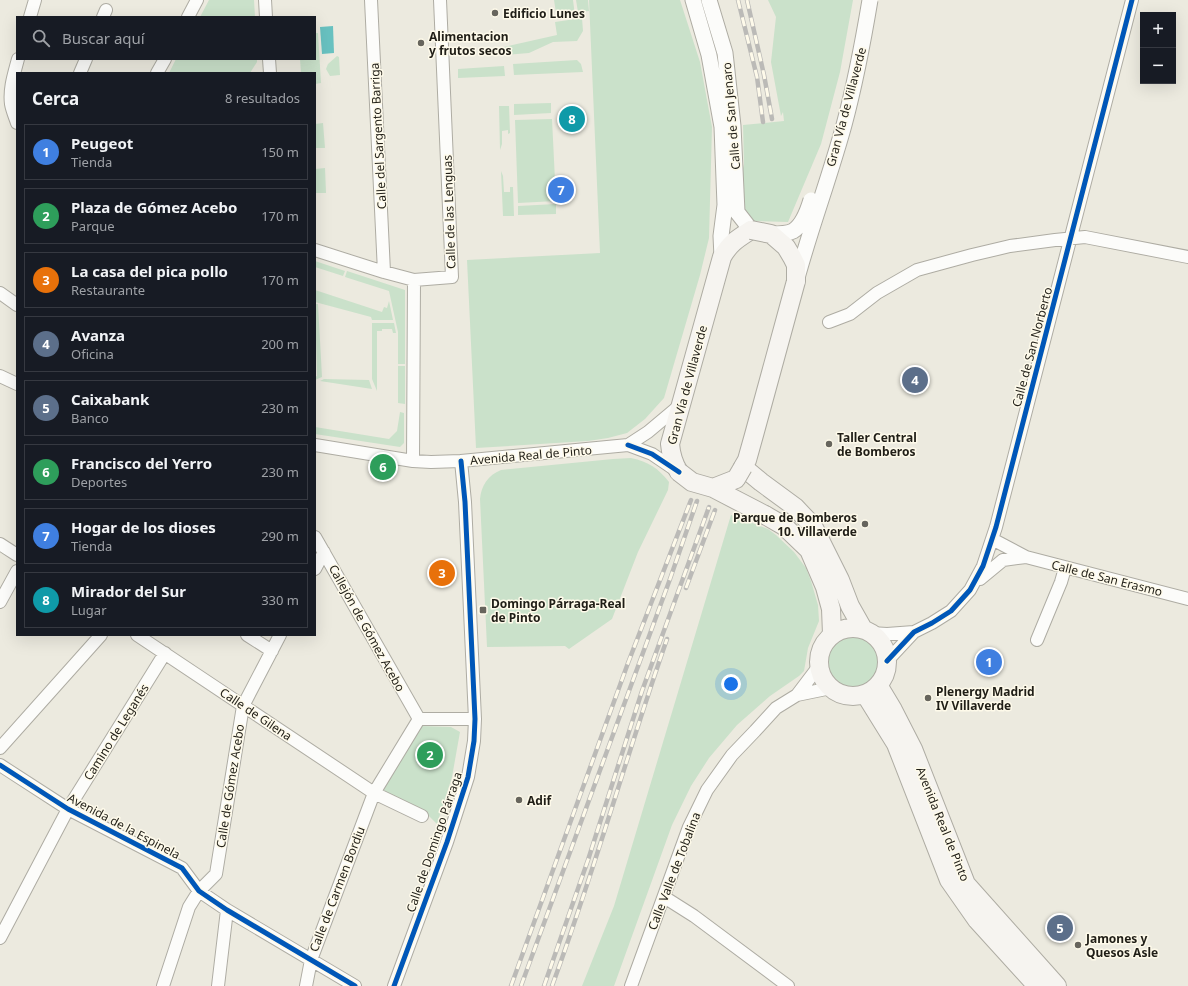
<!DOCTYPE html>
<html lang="es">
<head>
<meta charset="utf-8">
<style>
	:root { --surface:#171b24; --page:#20242c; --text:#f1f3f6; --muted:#9ea1a6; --line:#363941; --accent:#b45309 }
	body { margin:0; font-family:"Noto Sans",sans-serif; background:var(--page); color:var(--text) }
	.controls { position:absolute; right:12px; top:12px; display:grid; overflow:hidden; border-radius:0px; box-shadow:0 4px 16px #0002 }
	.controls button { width:36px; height:36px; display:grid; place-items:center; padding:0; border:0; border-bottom:1px solid var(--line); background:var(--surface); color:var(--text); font:20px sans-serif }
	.you { position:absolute; left:731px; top:684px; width:14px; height:14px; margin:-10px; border:3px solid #fff; border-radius:50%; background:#1a73e8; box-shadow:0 0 0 6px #1a73e833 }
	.badge { display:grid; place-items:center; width:26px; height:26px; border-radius:50%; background:var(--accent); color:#fff; font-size:13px; font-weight:700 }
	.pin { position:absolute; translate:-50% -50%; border:2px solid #fff; box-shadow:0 1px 4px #0006 }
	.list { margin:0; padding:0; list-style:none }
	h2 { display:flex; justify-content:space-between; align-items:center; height:52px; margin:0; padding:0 16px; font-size:17px }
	h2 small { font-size:13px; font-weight:400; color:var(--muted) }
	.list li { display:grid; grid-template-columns:26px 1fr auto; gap:12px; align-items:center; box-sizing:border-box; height:56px; margin:0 8px 8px; padding:0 8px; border:1px solid var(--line); border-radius:0px }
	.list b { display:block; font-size:15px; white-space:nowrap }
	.list p { margin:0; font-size:13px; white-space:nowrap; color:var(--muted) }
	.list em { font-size:13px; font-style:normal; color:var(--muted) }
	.icon { flex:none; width:22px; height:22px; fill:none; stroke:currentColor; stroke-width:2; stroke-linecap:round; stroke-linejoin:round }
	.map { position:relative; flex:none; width:1188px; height:986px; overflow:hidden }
	.search { position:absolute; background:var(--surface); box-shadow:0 4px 16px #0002; left:16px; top:16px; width:300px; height:44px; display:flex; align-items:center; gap:10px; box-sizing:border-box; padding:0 14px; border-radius:0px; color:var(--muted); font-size:15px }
	.panel { position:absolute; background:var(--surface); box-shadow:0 4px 16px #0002; left:16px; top:72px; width:300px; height:564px; border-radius:0px }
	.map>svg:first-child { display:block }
	.green { fill:#cae1ca }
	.water { fill:#68c1c0 }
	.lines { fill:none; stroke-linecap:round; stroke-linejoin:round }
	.minor-casing { stroke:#aeaca3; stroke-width:14 }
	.tertiary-casing { stroke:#aeaca3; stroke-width:17 }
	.secondary-casing { stroke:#aeaca3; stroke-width:20 }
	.minor { stroke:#fcfcfa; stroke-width:12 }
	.tertiary { stroke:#fcfcfa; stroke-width:15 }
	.secondary { stroke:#f6f4f0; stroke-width:18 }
	.rail-casing { stroke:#bbbab7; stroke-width:4.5 }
	.rail { stroke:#fefaea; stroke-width:3; stroke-dasharray:9; stroke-linecap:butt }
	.tertiary-bridge-casing { stroke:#aeaca3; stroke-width:17; stroke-linecap:butt }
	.secondary-bridge-casing { stroke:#aeaca3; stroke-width:20; stroke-linecap:butt }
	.tertiary-bridge { stroke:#fcfcfa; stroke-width:15 }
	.secondary-bridge { stroke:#f6f4f0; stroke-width:18 }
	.cycleway-casing { stroke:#fefaea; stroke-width:8 }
	.cycleway { stroke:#0057b8; stroke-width:5 }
	.poi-dot { fill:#67655d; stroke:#fefaea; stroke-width:1.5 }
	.labels { text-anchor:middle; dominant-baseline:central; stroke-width:3; stroke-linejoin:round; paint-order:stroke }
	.poi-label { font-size:12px; font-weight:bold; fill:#201e17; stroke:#fefaea; text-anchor:start }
	.street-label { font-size:12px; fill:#201e17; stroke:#fefaea }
</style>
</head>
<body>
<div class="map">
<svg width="1188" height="986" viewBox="0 0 1188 986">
	<rect width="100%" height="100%" fill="#eceadf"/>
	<path class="green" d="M209,0h45l1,17h-55z
		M554,0h19l2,16 -18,3z
		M576,0h12l1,11 -11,1z
		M589,0h91l20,62 12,65 -3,111 -9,37 -36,123 -19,21 -18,14 -19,5 -20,3 -112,7 -9,-188 133,-7z
		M768,0h85l-13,72 -19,72 -33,78 -35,-1 -10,-15 -7,-6 8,-36 -1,-39 41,-4 -1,-9 -2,4 -10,-54 5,-45z
		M582,18l1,13 -6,10 -24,1 -24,11 -24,2 -1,-8 53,-12 -2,-13z
		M315,33h3l3,50 -6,1v-11h-14l-1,-14h15z
		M337,56l2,1 1,18 -10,1 -4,-7 2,-5z
		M176,59h81v3l-7,11h-81z
		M577,60l4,4 2,8 -69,3 -1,-11z
		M504,66l1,10 -47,2v-9z
		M551,103v10l-37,2v-11z
		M499,106h10l1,27 -2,1v-4l-6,1v13l-2,6z
		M552,119l4,82 -38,2 -3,-83z
		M323,123l2,25h-10v-24z
		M325,168l1,25h-11v-24z
		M501,171l2,5 1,16h6v-5h3l1,29h-11z
		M556,204v10l-38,1v-9z
		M315,261l30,10 -2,5 -28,-9z
		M347,271l58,19v74h-7v-32l-9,-41 -44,-14z
		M315,290l67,22 2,-5 3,1 2,-7 4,19h-21l-1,-3 -56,-15z
		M315,304h3l4,73 -7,3v-3l2,-1z
		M372,323h22l2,10h-3l-1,-4h-10v2h-5v60l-5,-12z
		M398,366h7v38l-7,-1z
		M324,379l45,1 3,9 -52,-8z
		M400,412l4,1v30l-4,4 -85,-13v-7l74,12 8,-8z
		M631,458c18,4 27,10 38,24l-1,8 -30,62 -26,67 -43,30 -4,-3 -78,1 -7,-148c1,-13 8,-24 21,-29l112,-11z
		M731,515l37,14 8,6 18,17 12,16 5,13 7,24 1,16 -11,27 -4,23 -5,5 -29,20 -33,29 -28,33 -18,28 -19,39 -58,161h-32l32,-80z
		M828 662a27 27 0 1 1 54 0a27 27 0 1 1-54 0Z
		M420,726l31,1 9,5 -8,45 -15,47 -11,-11 -43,-23z"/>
	<path class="water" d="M333,26l1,27 -12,1 -2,-27z"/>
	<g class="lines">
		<defs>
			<path id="minor" d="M265,0l1,17
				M371,0l13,272
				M30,17l5,-17
				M103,17l3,-7
				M188,17l9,-17
				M269,59l1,14
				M80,73l6,-14
				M157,73l8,-14
				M17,123c-2,-6 -5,-13 -6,-19 -2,-15 3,-30 7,-45
				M315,250l69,22 30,8 38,-3 -12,-277
				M0,293l17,12
				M829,322l21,-8 27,-21 40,-23 55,-15 38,-9 45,-6 30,-3 103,20
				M0,376l17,8
				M315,445l98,16 18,1 30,-1 167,-16 24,9 25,17
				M628,445l20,-13 31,-26
				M413,461l1,-181
				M315,537l104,182
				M992,539l34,18 162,42
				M0,544l17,11
				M315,569l9,-17
				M980,579l23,-19 23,-3
				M0,602l17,-31
				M871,633l16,1 27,-2
				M137,635l237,158 48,23
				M247,635l25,16
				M1037,640l24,-58 4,-14
				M887,661l27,-29 18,-9 19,-12 19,-21 13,-24 13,-39 136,-527
				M819,666l-22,29 34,-7
				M419,719h56
				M0,748l101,-113
				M0,765l68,44 114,59 17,23 28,19 128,76
				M664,897l30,19 94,70
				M0,938l68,-129 97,-156
				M163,986l26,-79 10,-16 17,-17 27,-168 37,-71
				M218,986l9,-76
				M306,986l5,-26 63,-167 45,-74
				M394,986l53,-144 21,-65 6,-36 1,-22 -10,-217 -4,-41
				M631,986l58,-159 18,-37 25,-35 23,-24 21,-23 21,-13"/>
			<path id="tertiary" d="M693,0l16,55 13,72 3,78 -4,31 1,21
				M709,0l16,53 8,73 4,86 14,18"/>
			<path id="secondary" d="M796,281l-42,154 -7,25 -4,7 18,15 34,25 18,19 27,54 10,26 13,23
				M679,472c-6,-9 -8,-17 -9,-28l52,-187c8,-14 15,-18 29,-27
				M765,515l19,11 25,24 16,37 6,22 1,25
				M819 662a34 34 0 1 1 68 0a34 34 0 1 1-68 0Z
				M878,685l15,25 20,39 53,135 91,102
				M865,694l31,50 53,136 28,40 60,66"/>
		</defs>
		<use href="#minor" class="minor-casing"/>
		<use href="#tertiary" class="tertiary-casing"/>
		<use href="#secondary" class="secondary-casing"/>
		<use href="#minor" class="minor"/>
		<use href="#tertiary" class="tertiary"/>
		<use href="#secondary" class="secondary"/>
		<defs>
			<path id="rail" d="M738,0l19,77 6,45
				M747,0l17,75 8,44
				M686,588l29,-78
				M511,986l117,-323 63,-163
				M521,986l149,-407 27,-78
				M544,986l44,-126 54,-169 67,-184
				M552,986c42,-114 75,-232 115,-347"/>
		</defs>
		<use href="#rail" class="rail-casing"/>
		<use href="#rail" class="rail"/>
		<defs>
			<path id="tertiary-bridge" d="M771,234c7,0 16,0 22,-3 10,-6 15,-21 18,-31
				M797,278c14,-51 33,-102 47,-153 11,-41 19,-83 26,-125"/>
			<path id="secondary-bridge" d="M751,230l20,4 15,13 6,10 4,8v16
				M679,472l13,10 21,6 52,27
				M713,488l23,-9 7,-12"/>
		</defs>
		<use href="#tertiary-bridge" class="tertiary-bridge-casing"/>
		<use href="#secondary-bridge" class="secondary-bridge-casing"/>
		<use href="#tertiary-bridge" class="tertiary-bridge"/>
		<use href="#secondary-bridge" class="secondary-bridge"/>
		<defs>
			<path id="cycleway" d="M628,445l24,9 27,18
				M887,661l27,-29 18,-9 19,-12 19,-21 13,-24 13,-39 136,-527
				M0,765l68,44 114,59 17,23 28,19 128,76
				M394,986l53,-144 21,-65 6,-36 1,-22 -10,-217 -4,-41"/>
		</defs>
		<use href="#cycleway" class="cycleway-casing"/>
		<use href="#cycleway" class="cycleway"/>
	</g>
	<g class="poi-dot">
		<circle cx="495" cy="13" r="4"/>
		<circle cx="421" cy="43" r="4"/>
		<circle cx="829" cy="444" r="4"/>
		<circle cx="865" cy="524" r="4"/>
		<rect x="479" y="606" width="8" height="8" rx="2"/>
		<circle cx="928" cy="698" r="4"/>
		<circle cx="519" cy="800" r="4"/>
		<circle cx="1078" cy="945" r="4"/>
	</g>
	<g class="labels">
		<g class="poi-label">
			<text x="503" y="13">Edificio Lunes</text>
			<text x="429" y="36">Alimentacion<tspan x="429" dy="14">y frutos secos</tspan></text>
			<text x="837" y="437">Taller Central<tspan x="837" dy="14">de Bomberos</tspan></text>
			<text x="857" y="517" text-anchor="end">Parque de Bomberos<tspan x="857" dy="14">10. Villaverde</tspan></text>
			<text x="491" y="603">Domingo Párraga-Real<tspan x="491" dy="14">de Pinto</tspan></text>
			<text x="936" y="691">Plenergy Madrid<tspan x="936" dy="14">IV Villaverde</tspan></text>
			<text x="527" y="800">Adif</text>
			<text x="1086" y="938">Jamones y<tspan x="1086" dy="14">Quesos Asle</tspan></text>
		</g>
		<g class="street-label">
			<text transform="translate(846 107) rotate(-75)">Gran Vía de Villaverde</text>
			<text transform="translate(731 116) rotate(-95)">Calle de San Jenaro</text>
			<text transform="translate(378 136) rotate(-93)">Calle del Sargento Barriga</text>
			<text transform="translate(449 212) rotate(-92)">Calle de las Lenguas</text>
			<text transform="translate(1032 347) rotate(-75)">Calle de San Norberto</text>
			<text transform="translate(687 385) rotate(-75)">Gran Vía de Villaverde</text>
			<text transform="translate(531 455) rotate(-5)">Avenida Real de Pinto</text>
			<text transform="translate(1107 578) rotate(14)">Calle de San Erasmo</text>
			<text transform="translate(367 628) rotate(61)">Callejón de Gómez Acebo</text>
			<text transform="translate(256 714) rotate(34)">Calle de Gilena</text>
			<text transform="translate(116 732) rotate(-58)">Camino de Leganés</text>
			<text transform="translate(230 786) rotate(-81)">Calle de Gómez Acebo</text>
			<text transform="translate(943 824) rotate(68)">Avenida Real de Pinto</text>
			<text transform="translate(124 826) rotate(28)">Avenida de la Espinela</text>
			<text transform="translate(434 842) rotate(-71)">Calle de Domingo Párraga</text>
			<text transform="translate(674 871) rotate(-69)">Calle Valle de Tobalina</text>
			<text transform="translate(337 889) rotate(-69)">Calle de Carmen Bordiu</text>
		</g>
	</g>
</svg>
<div class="controls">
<button>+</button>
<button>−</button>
</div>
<div class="you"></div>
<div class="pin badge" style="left:989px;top:662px;background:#3f7fe0">1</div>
<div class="pin badge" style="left:430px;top:755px;background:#2e9e5b">2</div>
<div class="pin badge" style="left:442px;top:573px;background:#e8710a">3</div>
<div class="pin badge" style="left:915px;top:380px;background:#5c6f8a">4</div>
<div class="pin badge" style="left:1060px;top:928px;background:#5c6f8a">5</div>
<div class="pin badge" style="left:383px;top:467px;background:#2e9e5b">6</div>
<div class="pin badge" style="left:561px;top:190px;background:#3f7fe0">7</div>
<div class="pin badge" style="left:572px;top:119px;background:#0f9aa8">8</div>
<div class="search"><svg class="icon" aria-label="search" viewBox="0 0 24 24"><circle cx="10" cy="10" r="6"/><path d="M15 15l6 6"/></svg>Buscar aquí</div>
<section class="panel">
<h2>Cerca<small>8 resultados</small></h2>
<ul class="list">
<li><span class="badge" style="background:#3f7fe0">1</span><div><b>Peugeot</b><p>Tienda</p></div><em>150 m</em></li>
<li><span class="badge" style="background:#2e9e5b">2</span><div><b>Plaza de Gómez Acebo</b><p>Parque</p></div><em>170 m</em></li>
<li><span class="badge" style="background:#e8710a">3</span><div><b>La casa del pica pollo</b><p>Restaurante</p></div><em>170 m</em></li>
<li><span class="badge" style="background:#5c6f8a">4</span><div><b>Avanza</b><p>Oficina</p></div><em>200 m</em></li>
<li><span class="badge" style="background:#5c6f8a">5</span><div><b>Caixabank</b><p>Banco</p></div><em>230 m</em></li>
<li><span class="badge" style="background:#2e9e5b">6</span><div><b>Francisco del Yerro</b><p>Deportes</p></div><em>230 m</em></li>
<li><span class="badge" style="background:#3f7fe0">7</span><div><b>Hogar de los dioses</b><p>Tienda</p></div><em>290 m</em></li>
<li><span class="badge" style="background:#0f9aa8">8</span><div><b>Mirador del Sur</b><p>Lugar</p></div><em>330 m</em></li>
</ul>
</section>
</div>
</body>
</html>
